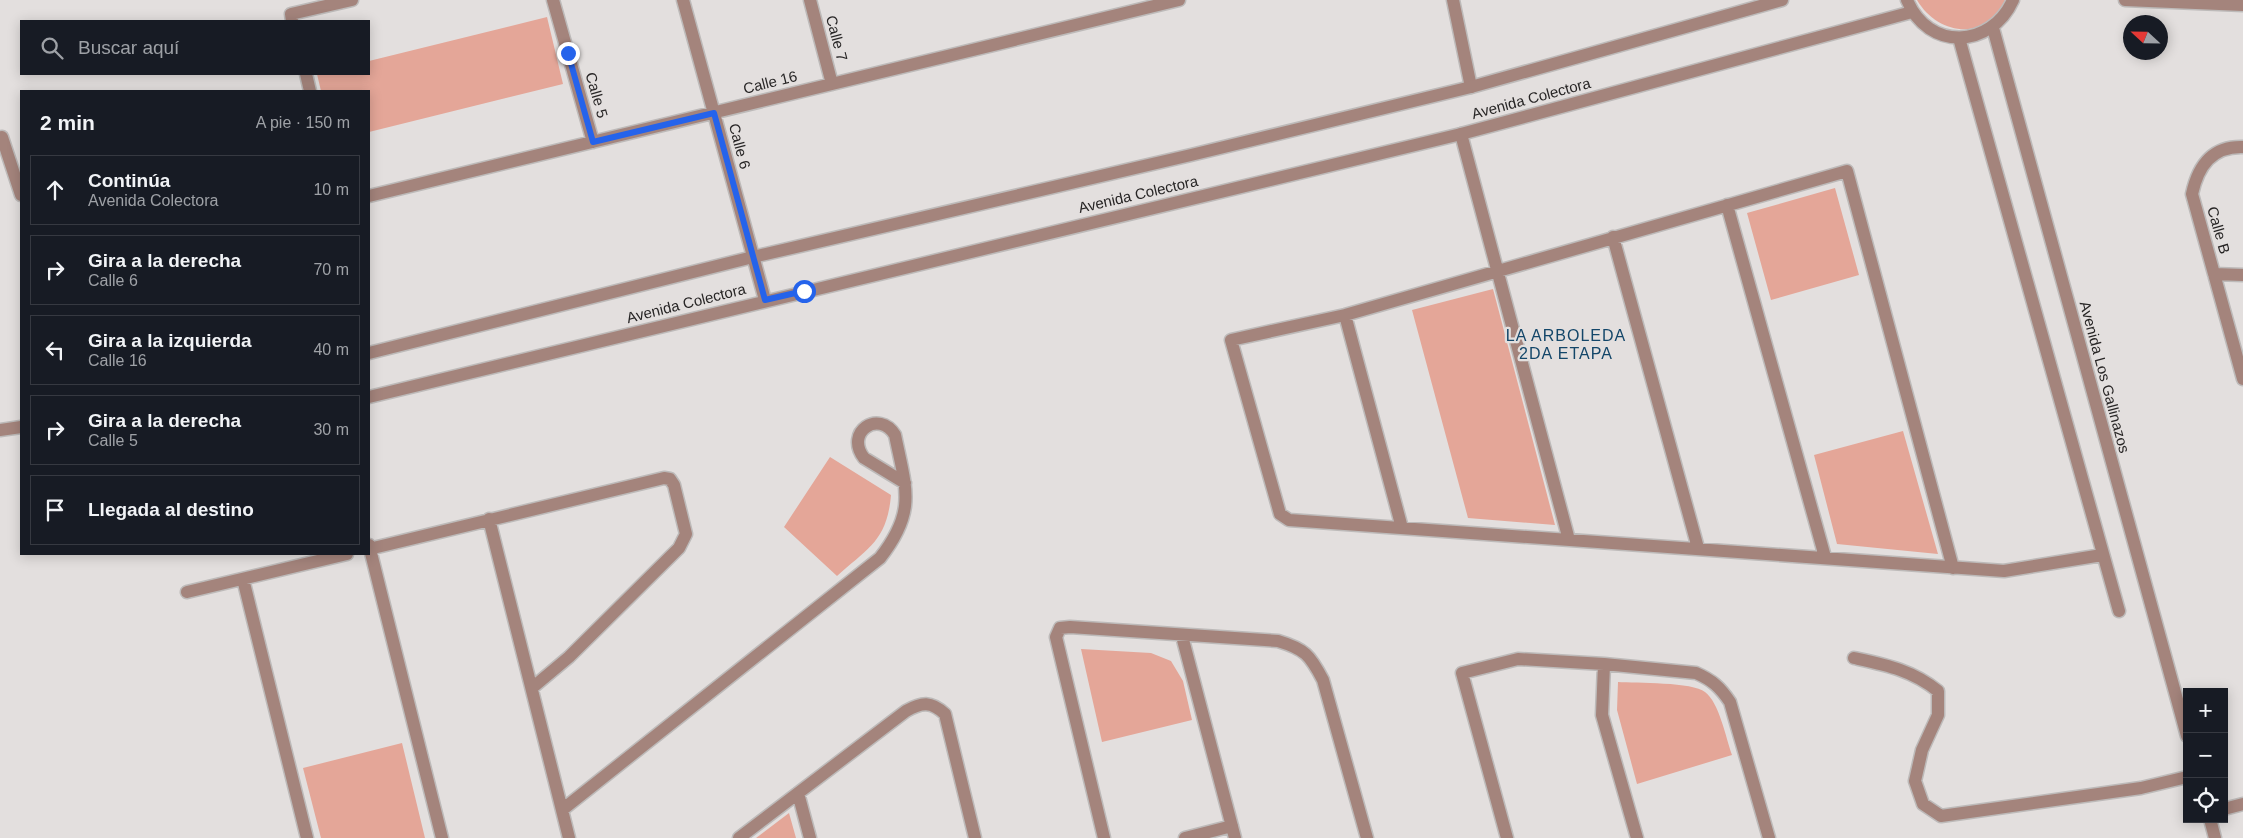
<!DOCTYPE html>
<html lang="es">
<head>
<meta charset="utf-8">
<style>
	:root { --surface:#171b24; --page:#20242c; --text:#f1f3f6; --muted:#9ea1a6; --line:#363941 }
	body { margin:0; font-family:Helvetica,sans-serif; background:var(--page); color:var(--text) }
	.controls { position:absolute; right:15px; bottom:15px; display:grid; overflow:hidden; border-radius:0px; box-shadow:0 2px 12px #0003 }
	.controls button { width:45px; height:45px; display:grid; place-items:center; padding:0; border:0; border-bottom:1px solid var(--line); background:var(--surface); color:var(--text); font:25px sans-serif }
	.compass { position:absolute; left:2123px; top:15px; width:45px; height:45px; border-radius:50%; background:var(--surface); box-shadow:0 2px 12px #0003; rotate:292deg }
	.stop { position:absolute; width:15px; height:15px; margin:-11px; border:4px solid #2563eb; border-radius:50%; background:#fff }
	.stop.end { background:#2563eb; border-color:#fff; box-shadow:0 1px 5px #0008 }
	.list { margin:0; padding:0; list-style:none }
	h2 { display:flex; justify-content:space-between; align-items:center; height:65px; margin:0; padding:0 20px; font-size:21px }
	h2 small { font-size:16px; font-weight:400; color:var(--muted) }
	.list li { display:grid; grid-template-columns:32px 1fr auto; gap:15px; align-items:center; box-sizing:border-box; height:70px; margin:0 10px 10px; padding:0 10px; border:1px solid var(--line); border-radius:0px }
	.list b { display:block; font-size:19px; white-space:nowrap }
	.list p { margin:0; font-size:16px; white-space:nowrap; color:var(--muted) }
	.list em { font-size:16px; font-style:normal; color:var(--muted) }
	.icon { flex:none; width:28px; height:28px; fill:none; stroke:currentColor; stroke-width:2; stroke-linecap:round; stroke-linejoin:round }
	.map { position:relative; flex:none; width:2243px; height:838px; overflow:hidden }
	.search { position:absolute; background:var(--surface); box-shadow:0 2px 12px #0003; left:20px; top:20px; width:350px; height:55px; display:flex; align-items:center; gap:12px; box-sizing:border-box; padding:0 18px; border-radius:0px; color:var(--muted); font-size:19px }
	.panel { position:absolute; background:var(--surface); box-shadow:0 2px 12px #0003; left:20px; top:90px; width:350px; height:465px; border-radius:0px }
	.map>svg:first-child { display:block }
	.green { fill:#e4a698 }
	.lines { fill:none; stroke-linecap:round; stroke-linejoin:round }
	.minor-casing { stroke:#bdbab9; stroke-width:15 }
	.tertiary-casing { stroke:#bdbab9; stroke-width:15 }
	.minor { stroke:#a4847c; stroke-width:12 }
	.tertiary { stroke:#a4847c; stroke-width:12 }
	.route { stroke:#2563eb; stroke-width:6 }
	.labels { text-anchor:middle; dominant-baseline:central; stroke-width:4.5; stroke-linejoin:round; paint-order:stroke }
	.street-label { font-size:15px; fill:#272525; stroke:#e3dfde }
	.neighbourhood-label { font-size:16px; letter-spacing:1px; fill:#134669; stroke:#e3dfde }
</style>
</head>
<body>
<div class="map">
<svg width="2243" height="838" viewBox="0 0 2243 838">
	<rect width="100%" height="100%" fill="#e3dfde"/>
	<path class="green" d="M1917,0h88c-17,42 -67,36 -88,0z
		M547,17l16,67 -194,48v-41h-48l-4,-17h52v-13z
		M1835,188l24,87 -88,25 -24,-87z
		M1493,289l62,236 -87,-7 -56,-208z
		M1903,431l35,123 -101,-10 -23,-89z
		M830,457l61,38c-4,46 -23,53 -54,81l-53,-49z
		M1081,649l70,4 20,8 12,20 9,39 -90,22z
		M1618,682c18,1 75,0 87,10 14,10 21,46 27,63l-95,29 -20,-74z
		M402,743l23,95h-104l-18,-70z
		M789,813l7,25h-40z"/>
	<g class="lines">
		<defs>
			<path id="minor" d="M553,0l40,142
				M683,0l82,300
				M810,0l22,84
				M1453,0l18,87
				M292,21l-1,-7 61,-14
				M1959,38l160,573
				M306,74l4,17
				M1461,134l108,406
				M2,137l19,58
				M2243,147c-31,-1 -45,19 -51,47l51,185
				M369,196l810,-196
				M1727,205l98,352
				M1613,237l85,311
				M2214,274l29,1
				M1345,315l57,213
				M489,519l80,319
				M369,545l73,293
				M369,549l295,-71 6,1 4,6 12,49 -7,14 -110,109 -37,31
				M1953,568l-106,-397 -502,144 -114,25 49,174 9,6 715,51 98,-16
				M243,579l64,259
				M187,592l160,-38
				M1182,636l53,202
				M1854,658c32,7 58,12 84,33v24l-16,35 -7,31 8,23 18,12 200,-28 46,-11
				M1604,664l-2,51 35,123
				M798,793l12,45
				M2224,809l19,-5
				M562,810l318,-252c37,-47 26,-69 15,-123 -16,-26 -51,-3 -31,23l41,25
				M739,838l167,-127c16,-9 25,-10 39,3l30,124
				M1104,838l-48,-201 4,-9 10,-1 208,14c27,8 32,14 45,39l44,158
				M1185,838l47,-12
				M1507,838l-45,-165 56,-14 86,5 92,9c16,7 24,14 34,29l39,136"/>
			<path id="tertiary" d="M1907,0c21,51 84,49 106,0
				M2125,0l118,5
				M1993,28l194,708
				M369,353l384,-96 438,-102 280,-68 311,-87
				M369,397l1092,-263 451,-122
				M0,430l21,-3
				M2210,819l5,19"/>
		</defs>
		<use href="#minor" class="minor-casing"/>
		<use href="#tertiary" class="tertiary-casing"/>
		<use href="#minor" class="minor"/>
		<use href="#tertiary" class="tertiary"/>
	</g>
	<g class="lines">
		<path class="route" d="M568,53l25,89 121,-29 51,187 39,-9"/>
	</g>
	<g class="labels">
		<g class="street-label">
			<text transform="translate(837 38) rotate(75)">Calle 7</text>
			<text transform="translate(770 82) rotate(-14)">Calle 16</text>
			<text transform="translate(597 95) rotate(74)">Calle 5</text>
			<text transform="translate(1531 98) rotate(-15)">Avenida Colectora</text>
			<text transform="translate(740 146) rotate(75)">Calle 6</text>
			<text transform="translate(1138 194) rotate(-13)">Avenida Colectora</text>
			<text transform="translate(2219 230) rotate(74)">Calle B</text>
			<text transform="translate(686 303) rotate(-14)">Avenida Colectora</text>
			<text transform="translate(2105 377) rotate(75)">Avenida Los Gallinazos</text>
		</g>
		<g class="neighbourhood-label">
			<text x="1566" y="335">LA ARBOLEDA<tspan x="1566" dy="18">2DA ETAPA</tspan></text>
		</g>
	</g>
</svg>
<div class="controls">
<button>+</button>
<button>−</button>
<button><svg class="icon" aria-label="locate" viewBox="0 0 24 24"><circle cx="12" cy="12" r="6"/><path d="M12 2v4M12 18v4M2 12h4M18 12h4"/></svg></button>
</div>
<svg class="compass" viewBox="-18 -18 36 36"><path d="M0-13l5 13h-10z" fill="#e53935"/><path d="M0 13l5-13h-10z" fill="#9ea1a6"/></svg>
<div class="stop" style="left:804px;top:291px"></div>
<div class="stop end" style="left:568px;top:53px"></div>
<div class="search"><svg class="icon" aria-label="search" viewBox="0 0 24 24"><circle cx="10" cy="10" r="6"/><path d="M15 15l6 6"/></svg>Buscar aquí</div>
<section class="panel">
<h2>2 min<small>A pie · 150 m</small></h2>
<ul class="list">
<li><svg class="icon" aria-label="ahead" viewBox="0 0 24 24"><path d="M12 20V5M6 11l6-6 6 6"/></svg><div><b>Continúa</b><p>Avenida Colectora</p></div><em>10 m</em></li>
<li><svg class="icon" aria-label="right" viewBox="0 0 24 24"><path d="M7 20v-9h11M14 6l5 5-5 5"/></svg><div><b>Gira a la derecha</b><p>Calle 6</p></div><em>70 m</em></li>
<li><svg class="icon" aria-label="left" viewBox="0 0 24 24"><path d="M17 20v-9H6M10 6l-5 5 5 5"/></svg><div><b>Gira a la izquierda</b><p>Calle 16</p></div><em>40 m</em></li>
<li><svg class="icon" aria-label="right" viewBox="0 0 24 24"><path d="M7 20v-9h11M14 6l5 5-5 5"/></svg><div><b>Gira a la derecha</b><p>Calle 5</p></div><em>30 m</em></li>
<li><svg class="icon" aria-label="arrive" viewBox="0 0 24 24"><path d="M6 21V4h12l-3 4 3 4H6"/></svg><div><b>Llegada al destino</b></div></li>
</ul>
</section>
</div>
</body>
</html>
